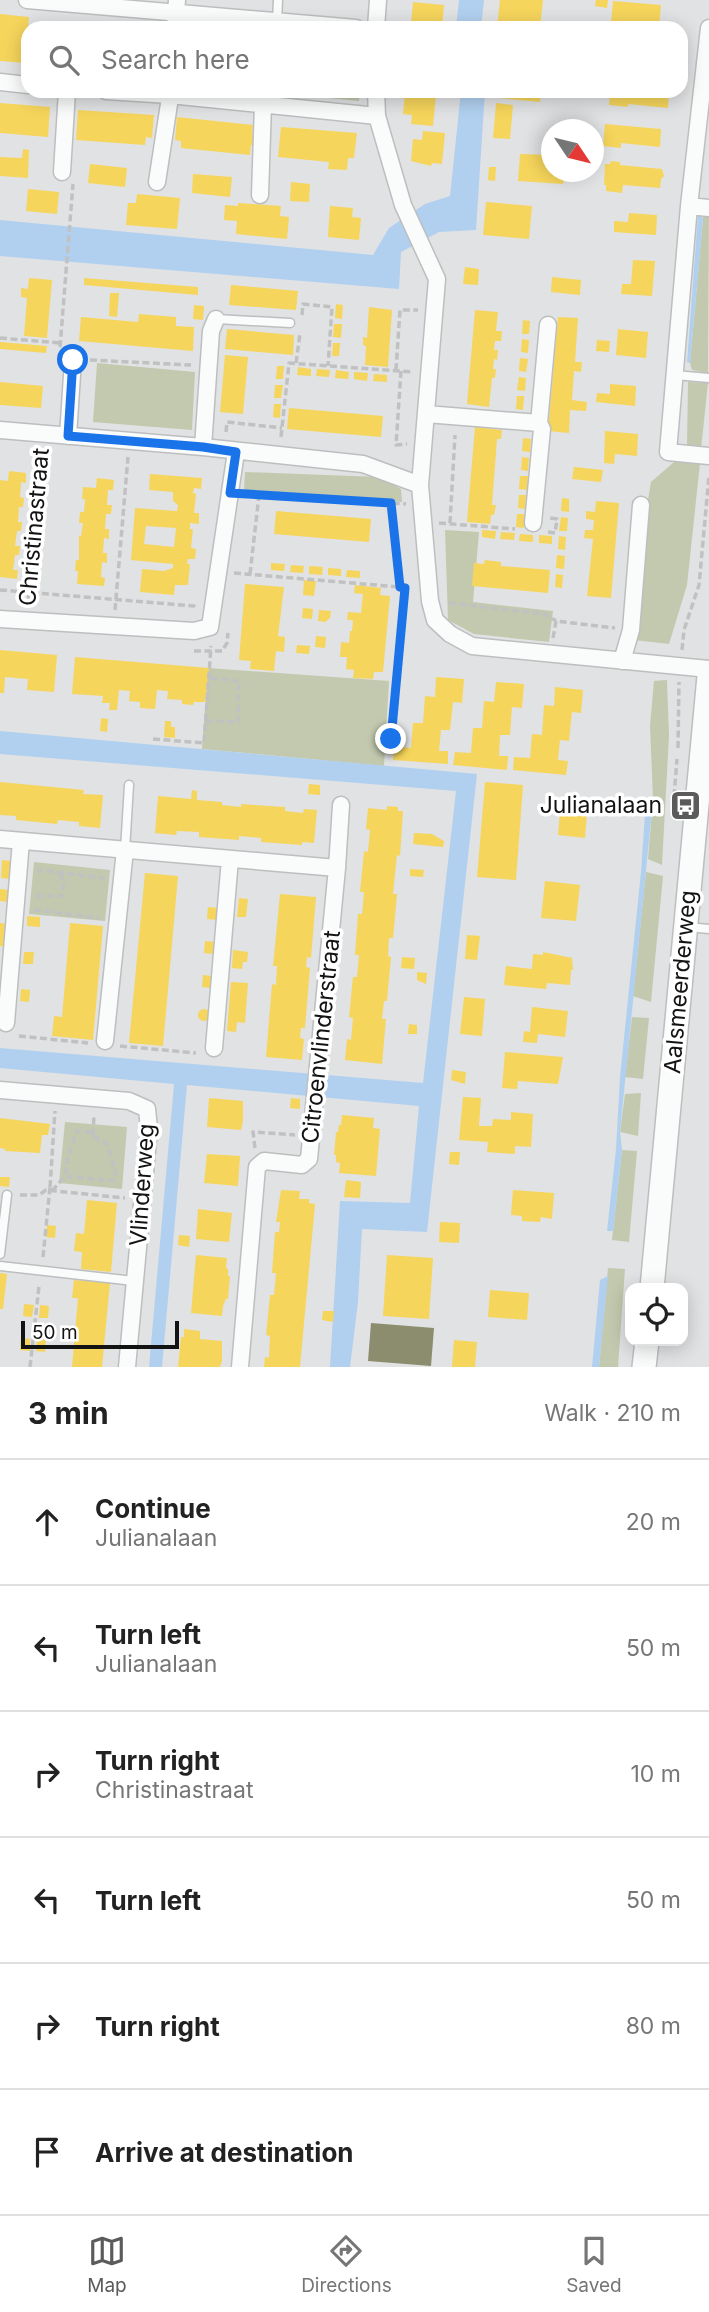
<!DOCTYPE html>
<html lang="en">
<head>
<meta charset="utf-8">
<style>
	:root { --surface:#fff; --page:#f6f6f6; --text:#222; --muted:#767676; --line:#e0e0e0; --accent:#5b5b5c }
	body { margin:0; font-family:Inter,sans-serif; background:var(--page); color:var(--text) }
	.controls { position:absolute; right:21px; bottom:21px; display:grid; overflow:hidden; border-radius:14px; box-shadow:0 4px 18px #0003 }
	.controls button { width:63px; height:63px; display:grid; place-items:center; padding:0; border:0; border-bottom:2px solid var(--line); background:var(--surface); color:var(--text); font:35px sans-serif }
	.compass { position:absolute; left:541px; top:119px; width:63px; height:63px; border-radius:50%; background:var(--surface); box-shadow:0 4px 18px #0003; rotate:125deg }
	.scale { position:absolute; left:21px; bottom:18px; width:158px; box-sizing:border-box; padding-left:7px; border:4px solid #131314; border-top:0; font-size:19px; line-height:24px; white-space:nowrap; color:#131314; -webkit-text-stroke:5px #fff; paint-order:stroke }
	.stop { position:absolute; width:21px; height:21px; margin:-16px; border:5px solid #1a73e8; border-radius:50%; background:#fff }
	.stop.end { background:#1a73e8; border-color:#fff; box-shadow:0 2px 7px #0008 }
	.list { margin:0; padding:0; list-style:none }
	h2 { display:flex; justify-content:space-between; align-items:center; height:91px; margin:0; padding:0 28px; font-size:30px }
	h2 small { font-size:23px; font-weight:400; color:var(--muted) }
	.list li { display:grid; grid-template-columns:46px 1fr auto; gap:21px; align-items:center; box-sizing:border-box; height:126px; padding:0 28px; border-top:2px solid var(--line) }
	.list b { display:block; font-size:26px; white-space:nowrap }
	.list p { margin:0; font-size:23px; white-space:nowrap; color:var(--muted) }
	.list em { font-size:23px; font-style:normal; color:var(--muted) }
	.icon { flex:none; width:38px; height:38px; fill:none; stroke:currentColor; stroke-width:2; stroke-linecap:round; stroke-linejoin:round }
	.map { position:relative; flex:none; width:709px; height:1367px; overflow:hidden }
	.search { position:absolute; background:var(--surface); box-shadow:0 4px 18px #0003; left:21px; right:21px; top:21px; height:77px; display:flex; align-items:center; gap:18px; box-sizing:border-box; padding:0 24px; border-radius:21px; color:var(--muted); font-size:26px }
	.sheet { height:847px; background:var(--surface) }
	nav { display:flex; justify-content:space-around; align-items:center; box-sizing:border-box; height:98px; border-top:2px solid var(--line); background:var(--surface); font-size:19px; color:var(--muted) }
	nav a { display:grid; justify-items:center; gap:4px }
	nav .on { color:var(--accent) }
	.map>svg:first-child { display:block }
	.green { fill:#c2c9ae }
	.water { fill:#b1d0f0 }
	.homes { fill:#f6d55c; fill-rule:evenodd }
	.industry { fill:#8c8c6e }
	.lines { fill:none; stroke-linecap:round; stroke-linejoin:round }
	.lane-casing { stroke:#bdbebf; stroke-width:11 }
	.street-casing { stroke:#bdbebf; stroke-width:19 }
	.secondary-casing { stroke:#bdbebf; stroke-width:26 }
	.path { stroke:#c1c1c2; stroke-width:3.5; stroke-dasharray:7 3.5; stroke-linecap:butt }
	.lane { stroke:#fafbfb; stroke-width:8 }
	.street { stroke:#fafbfb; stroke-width:16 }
	.secondary { stroke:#fafbfb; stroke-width:23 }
	.route { stroke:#1a73e8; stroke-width:9 }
	.labels { text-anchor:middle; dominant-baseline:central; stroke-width:7; stroke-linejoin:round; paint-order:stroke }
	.street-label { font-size:23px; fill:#131314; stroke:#fff }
	.poi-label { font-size:23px; fill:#131314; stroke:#fff; text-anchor:end }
</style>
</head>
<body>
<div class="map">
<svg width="709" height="1367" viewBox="0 0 709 1367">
	<rect width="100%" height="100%" fill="#e1e2e3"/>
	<path class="green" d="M257,91h103l-1,10z
		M705,212l4,1 -1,160 -16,-3 -2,-7 13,-145z
		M97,363l98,9 -3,58 -99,-8z
		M688,382l20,1 -7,66 -14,-3z
		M674,462l26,1 -13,122 -18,59 -35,-4 8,-103 9,-55z
		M245,472l134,5 22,12 1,13 -158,-12z
		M445,530l34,2 -6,70 80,9 -4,31 -75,-8 -26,-14z
		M208,668l181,13 -5,85 -182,-17z
		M667,680l2,56 -7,129 -14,-6 5,-60 -3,-73 4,-45z
		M34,862l76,8 -5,51 -76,-7z
		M646,872l17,4 -12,126 -18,-6z
		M632,1017l17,1 -6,61 -18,-2z
		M641,1093l-3,43 -18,-4 5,-38z
		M65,1122l62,5 -5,62 -63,-6z
		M622,1150l15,1 -8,91 -17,-2z
		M608,1268l17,1 -7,98h-19z"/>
	<path class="water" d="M459,0h25l-3,28h-25z
		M461,91h24l-9,139 -37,2 -38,20 -2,37 -399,-33v-36l373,35 16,-27 36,-24 25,-8z
		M698,215l5,3 -13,145 -3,-1z
		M0,731l477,43 -50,458 -65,-3 -4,73 -8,65h-20l10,-166 70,2 9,-97 -232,-21 -25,282h-13l25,-283 -174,-16v-20l423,35 33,-292 -456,-37z
		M646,799l7,1 -33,332 2,18 -9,81h-6l9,-82 4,-72 21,-205z
		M608,1276l-9,91h-7l8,-87z"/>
	<path class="homes" d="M500,0h43l-3,28h-43z
		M596,0h12l-1,8 -12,-2z
		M613,1l48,4 -2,23 -48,-5z
		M413,2l31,3 -2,23h-22v-3l-9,-1z
		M0,14l29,3 -4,46 -25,-2z
		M130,23l9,1 -1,4h-23v-3l15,1z
		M500,91h41l-1,11 -41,-4z
		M610,91h20l13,3v-3h26l-1,17 -40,-4v3l-19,-2z
		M405,92l31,3 -3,31 -22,-2 1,-9 -9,-1z
		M0,103l50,4 -2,30 -48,-4z
		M496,103l17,2 -3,34 -17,-1z
		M78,110l76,5 -2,23 -6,-1 -1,8 -69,-5z
		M177,117l76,8 -1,10h6v10h-7l-1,10 -69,-7v-7l-6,-1z
		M605,124l56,5 -1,18 -39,-4v5l-18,-2z
		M281,127l76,6 -3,25h-6l-1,12 -19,-1 1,-7 -51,-5z
		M423,131l22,2 -3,31 -10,-1 -1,3 -20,-5 2,-22 9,1z
		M23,149l6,1 -1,28 -28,-2v-19l22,1z
		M520,154l32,1v17h12l-1,12 -45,-3z
		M611,161l9,1v3l42,4 2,7 -3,3 -1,9 -37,-3 -1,8 -16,-2v-6h-2l1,-21h5z
		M90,164l37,4 -2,19 -37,-4z
		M489,167h7l-1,14 -7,-1z
		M193,174l39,3 -2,20 -38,-4z
		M291,182l19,2 -1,18 -19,-1z
		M28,189l31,3 -2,22 -31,-3z
		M137,194l43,4 -3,31 -51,-4 2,-22h8z
		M486,202l46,4 -3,33 -46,-4z
		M238,203l43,3 -1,10 9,1 -2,22 -51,-5 1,-13 -13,-1 1,-15 13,1z
		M330,206l23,2 -1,9 9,1 -2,22 -31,-3z
		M629,213l28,2 -1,20 -42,-3v-11l14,1z
		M633,260l22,1 -3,35 -31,-2 1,-10h9z
		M465,267l14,2 -1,16 -15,-1z
		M552,277l29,3 -1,15 -29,-3z
		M29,278l23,2 -5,58 -23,-2 3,-38 -6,-1v-9l7,1z
		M84,278l114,9v8l-114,-10z
		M231,285l67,6 -2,19 -67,-5z
		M110,293h9l-2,24 -8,-1z
		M336,304l7,1 -1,14 -7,-1z
		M194,305l10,1 -1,14 -10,-1z
		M369,307l23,3 -4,57 -23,-2 1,-19 -3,-1v-8l4,1z
		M475,310l23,2 -2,19h6l-1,10h-6l-1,9h4l-1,10 -3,-1 -1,10h3l-1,9h-3l-3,29 -22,-3z
		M139,314l37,3v9l18,1 -1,24 -114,-10 2,-24 57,5z
		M558,317l20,1 -3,44h7l-1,10 -7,-1 -2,29 15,2 -1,9 -16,-1 -1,23 -21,-2z
		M523,320l7,1 -1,13h-7z
		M334,324h8l-1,14 -8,-1z
		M227,329l67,6 -1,20 -68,-6z
		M618,329l30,3 -2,26 -30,-3z
		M522,339l7,1 -1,13 -7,-1z
		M597,340l13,1 -1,11 -13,-1z
		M0,342l47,4 -1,7 -46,-4z
		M333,343h7l-1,13h-7z
		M225,355l23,2 -5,57 -23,-2z
		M520,358l8,1 -2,13 -7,-1z
		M277,366h7l-1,13h-7z
		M298,367l13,2v7l-14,-1z
		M317,369l13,1 -1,7 -13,-1z
		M336,370l13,2 -1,7 -13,-1z
		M354,372l14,1 -1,8 -13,-2z
		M374,374l13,1v7l-14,-1z
		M519,377l7,1 -1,13 -8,-1z
		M0,382l43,4 -2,22 -41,-3z
		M610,384l26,2 -1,20 -39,-4 1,-9 13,1z
		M275,385h8l-2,13h-7z
		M517,396h7l-1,14 -7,-1z
		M274,404h7l-1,14 -7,-1z
		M289,408l94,8 -2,21 -94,-8z
		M475,427l27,3 -1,9h-4l-5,66h4l-2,10h-3l-1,9 -23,-2z
		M605,431l33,3 -1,22 -22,-2 -1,10 -10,-1z
		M523,438l8,1 -1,13 -8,-1z
		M522,457l7,1 -1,13 -7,-1z
		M574,467l29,3 -2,12 -29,-3z
		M9,471l17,2v10l-5,-1 -1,15 4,1 -1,9h-4l-1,15h4l-1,9h-4l-2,15h5l-1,9h-4l-2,15h5l-1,9 -17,-2v-97l8,1z
		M150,474l52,4 -1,11 -7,-1 -1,5 3,1 -2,19h5v11l-9,-1v6h3l-2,19 5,1 -1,10h-7l-1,5h3l-2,21h-13l-1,10 -34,-3 2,-23 22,2 9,-3v-4l-42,-4 4,-52 42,3 1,-6 -5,-4v-9l-24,-2zM146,526l30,2 -2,19 -30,-3z
		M520,476h8l-1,14 -8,-1z
		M97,478l17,2 -1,10h-5l-1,15h5l-1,9h-5l-1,15h4v10l-5,-1 -1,15h4v10l-5,-1 -1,15 4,1 -1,8 -27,-2 1,-13h-3l1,-11h3v-24h2l2,-13h-4l1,-11h4l1,-13h-3l1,-12 13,1z
		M519,495h7l-1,14 -7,-1z
		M562,498l7,1v13l-8,-1z
		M596,501l23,2 -8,95 -24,-2 6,-57 -9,-1 1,-8h8l1,-10 -8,-1v-8l9,1z
		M276,511l95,8 -2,23 -95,-8z
		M517,514h7v14l-8,-1z
		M561,517l7,1 -1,13h-8z
		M482,530l14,1 -1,8 -13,-2z
		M501,532l14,1 -1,7 -14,-1z
		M520,534l13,1v7l-14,-1z
		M539,535l13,1v8l-13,-1z
		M559,536l7,1 -1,13 -7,-1z
		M557,555l8,1 -1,13 -8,-1z
		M485,560l16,2v4l49,4 -2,23 -76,-7 2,-23 10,1z
		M271,563l14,1 -1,7 -13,-1z
		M291,565l13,1 -1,7 -13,-1z
		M309,566l14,1 -1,8 -13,-1z
		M328,568l13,1v7l-13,-1z
		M347,570l13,1v7l-14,-1z
		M556,574l7,1 -1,13 -7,-1z
		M304,580l12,1 -2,15 -11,-1z
		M245,584l39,3 -6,49 7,1 -1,15 -8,-1 -2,20 -24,-2 1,-8 -12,-1z
		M355,585l26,3 -1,7 10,1 -7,76h-9l-1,7 -20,-1 1,-8 -8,-1 1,-12h-7l1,-15 8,1 1,-12h2l1,-11h-6l1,-8 13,1 2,-19 -9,-1z
		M303,608l10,1 -1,10 -10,-1z
		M319,610l12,1 -1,7 -5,4 -7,-1z
		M316,636l10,1 -1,11 -10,-1z
		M297,645l13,1 -1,8 -13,-1z
		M0,650l57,5 -3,37 -27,-2 1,-11 -23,-2 -1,16h-4z
		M75,657l134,11 -4,34h-11l-1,3 -11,-1v-4l-15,-1 1,-8 -11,-1 -2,19 -15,-1v-6l-11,-1 1,-10 -11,-1 -2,20h-8l1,-7h-8l1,-7 -31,-2z
		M436,677l28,2 -2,24 -9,-1 -3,28h-9l-2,21h9v13l-55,-4 1,-14 17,2 2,-25h10l2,-27 10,1z
		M496,682l28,2 -2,24 -10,-1 -2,28h-10l-1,21h9l-1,14 -54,-5 2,-13 16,1 2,-25h9l2,-27 10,1z
		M555,687l28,3 -2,23 -9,-1 -3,29 -9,-1 -2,20 10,1 -2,14 -53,-5 1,-13 16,1 2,-24 10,1 2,-30 10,1z
		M101,718l7,1 -1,13 -7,-1z
		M165,721h6v6h4v11l-11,-1z
		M0,782l84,8 -1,4 20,1 -3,33 -21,-2v-4l-21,-2 -1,4 -41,-4v-4l-16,-1z
		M485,782l38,3 -7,95 -39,-3z
		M309,784l11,1v10l-12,-1z
		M192,790l5,1v9l25,2v3l19,2v-3l44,3v4l18,2 1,-4 13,1 -3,33 -12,-1v3l-41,-3v-4l-22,-2v4l-40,-3v-5l-22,-1 -1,4 -21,-2 3,-37 33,3z
		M561,799l27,2 -3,37 -27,-3z
		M387,806l11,1v4h5l-3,45 -3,-1 -4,39h4l-4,44h-4l-1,18 3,1 -4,44h-3l-2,18h4l-4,45 -37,-4 2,-21 4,1 2,-22 -4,-1 4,-40h4l2,-22h-4l3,-41h4l2,-22h-4l4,-41 4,1 2,-22 -4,-1 2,-21 19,2z
		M414,833l18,1 12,7 -1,6 -30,-3z
		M2,860l9,1v18l-10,-1z
		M410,869l14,1 -1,7 -13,-1z
		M145,873l33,3 -15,170 -34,-3z
		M545,881l35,4 -4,36 -35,-3z
		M0,889l9,1 -1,12 -8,-1z
		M280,894l36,3 -5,61 -4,-1 -1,10 4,1 -5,60h-4l-1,10 4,1 -2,21 -36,-3 6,-73 4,1 1,-19h-4z
		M239,898l9,1 -2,18h-9z
		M208,907l10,1 -1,12 -10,-1z
		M27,916l13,1v10l-13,-1z
		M0,923l6,1 -1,23 -5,-1z
		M70,923l33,3 -10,114 -41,-4 2,-20 8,1z
		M467,935l13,1 -3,24 -12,-1z
		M205,941l10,1 -1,12 -10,-1z
		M233,950l15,2 -1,10h-4l-1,7 -10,-1z
		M24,952h10l-1,12h-10z
		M543,952l29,6 1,12h-2l-1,15 -23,-2 -1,6 -42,-4 2,-19 26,3 1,-15 10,1z
		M402,957l13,1 -1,11 -13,-1z
		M417,972l10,1 -1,11 -9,-4z
		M203,975l9,1 -1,12 -9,-1z
		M231,982l17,1 -3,40 -8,-1 -1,10 -9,-1z
		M21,989l9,1 -1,12 -9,-1z
		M464,997l21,2 -3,37 -22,-2z
		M532,1007l36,4 -3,26 -27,-3 -1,9 -14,-1 1,-11 6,1z
		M198 1015a6 6 0 1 1 12 0a6 6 0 1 1-12 0Z
		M409,1024l8,1v9h-9z
		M505,1052l58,5 -5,27 -40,-3 -1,8 -15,-1z
		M452,1070l14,2 -1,12 -14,-4z
		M463,1097l18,1 -2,28h13l1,-7 18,1v-8l22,2 -2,33 -16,-1v8l-28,-2 1,-10 -29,-2z
		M209,1098l34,3v20l-2,9 -34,-3z
		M291,1098l9,1v10l-10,-1z
		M342,1115l32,3 -1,10 7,1 -4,47 -37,-3 1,-10 -4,-1v-7h-2l2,-23h2l1,-7h2z
		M0,1118l50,6 -2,11h-6l-2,18 -35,-2v-2l-5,-1z
		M450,1152h10l-1,13 -10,-1z
		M207,1154l33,2 -2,30 -34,-3z
		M0,1177h10l-1,10 -9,-1z
		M346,1180l15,2 -1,16 -16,-1z
		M281,1190l19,1 -1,8h10v4l6,1 -15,163h-36l1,-10 4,1 1,-22 -4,-1 4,-40h4l2,-22h-4l3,-41h4l1,-10h-4z
		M513,1190l41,3 -2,26 -11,-2 -1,5 -18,-1v-5l-11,-1z
		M87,1200l30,3 -6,69 -30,-3 1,-17 -8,-1 2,-18 8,1z
		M198,1209l34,4 -3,29 -33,-3z
		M440,1222l20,1 -1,20 -20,-1z
		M47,1225l9,1 -1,12 -9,-1z
		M179,1235l11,1 -1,11 -11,-2z
		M196,1255l31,3 -1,10 2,1v7h2l-2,23h-2l-3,7 -1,10 -31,-3z
		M387,1255l46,3 -4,61 -46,-3z
		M0,1273l7,1 -4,35h-3z
		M74,1280l36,3 -8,84h-30l6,-69h-6z
		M490,1290l39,3 -2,27 -39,-3z
		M24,1304l10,1 -2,12 -9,-1z
		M40,1305l9,1 -1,12h-9z
		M323,1311h11l-1,11 -11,-2z
		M184,1329l16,2v8l22,2v20l-2,6h-42l3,-30h3z
		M21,1338l9,1v12l-10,-1z
		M37,1339l9,1 -1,12 -9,-1z
		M454,1340l23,2 -2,25h-23z"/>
	<path class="industry" d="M371,1323l63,5 -3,38 -63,-5z"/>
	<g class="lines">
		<defs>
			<path id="lane" d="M277,22l1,-22
				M216,319l74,4
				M675,375l34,3
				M125,850l4,-65
				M688,927l21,2
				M0,1254l7,-59
				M0,1266l134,15"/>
			<path id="street" d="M27,0l329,28
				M175,28l2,-28
				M376,28l2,-28
				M709,28l-20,178 -21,246 41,4
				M0,82l28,3
				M106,91l64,4 207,21
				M376,91l1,25 26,89 34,74 -17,206 10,116 5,19 15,14 22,12 237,23
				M62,172l5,-81
				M157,182l14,-91
				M260,195l3,-91
				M689,206l20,2
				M426,414l113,9 9,-98
				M0,430l203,17 160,17 57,21
				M68,436l5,-76
				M203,447l8,-116 5,-12
				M533,523l9,-94 -3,-6
				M0,619l194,12 16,-4 26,-175
				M622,661l9,-31 10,-125
				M0,839l337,29
				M6,1023l15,-182
				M105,1041l20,-191
				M214,1048l16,-189
				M0,1090l129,11 18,8 2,20 -22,238
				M240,1367l17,-200 7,-6 38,4 7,-6 28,-291 4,-63"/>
			<path id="secondary" d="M652,1288l57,-612
				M644,1367l3,-26"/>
		</defs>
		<use href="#lane" class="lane-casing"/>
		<use href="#street" class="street-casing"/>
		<use href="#secondary" class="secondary-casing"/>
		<path class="path" d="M302,315l1,-11 29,3 -4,59
			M0,338l60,5
			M60,347l13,-163
			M90,360l101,5
			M296,363l4,-29
			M396,370l4,-60h18
			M401,371l-5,74 11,-1
			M226,432l1,-10 55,6
			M281,437l8,-74 124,9
			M246,494l160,10
			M391,503l9,85
			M439,523l76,6
			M450,523l5,-88
			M548,532l7,1 2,-14 -7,-1
			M234,573l177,15
			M250,574l9,-79
			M0,590l194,16 2,2
			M28,602l10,-87 3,-65
			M449,603l96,11 11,7
			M115,610l13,-153
			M553,638l3,-17 59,7
			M682,650l2,-20 15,-45 10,-109
			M194,651h28l5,-8 1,-10
			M206,721l32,1 1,-41 -29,-3
			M153,739l51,4 7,-97
			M391,739l14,-151
			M678,748l1,-66
			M674,796l3,-37
			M39,873v-3l65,8
			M36,896h26l2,-15 -5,-7
			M34,910l65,8
			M19,1036l69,7
			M120,1046l76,7
			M93,1135l1,-19
			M255,1148l-2,-16 42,3
			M50,1187l5,-76
			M52,1191l13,-15 48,5 3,-9 -9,-28 -21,-13h-9l-9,25 -3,20
			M20,1195h19l7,-5 79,8
			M43,1257l7,-70
			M30,1367l9,-81"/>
		<use href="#lane" class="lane"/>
		<use href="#street" class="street"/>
		<use href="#secondary" class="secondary"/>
	</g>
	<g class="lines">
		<path class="route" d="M73,360l-5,76 135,11 33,5 -6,41 161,10 9,84 5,1 -14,151"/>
	</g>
	<defs>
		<symbol id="bus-square" viewBox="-11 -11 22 22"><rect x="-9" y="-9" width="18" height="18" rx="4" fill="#5b5b5c" stroke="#fff"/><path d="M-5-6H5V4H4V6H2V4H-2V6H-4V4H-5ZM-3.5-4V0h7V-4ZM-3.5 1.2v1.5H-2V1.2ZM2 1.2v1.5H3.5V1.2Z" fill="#fff"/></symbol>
	</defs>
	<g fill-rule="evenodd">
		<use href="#bus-square" x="668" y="788" width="35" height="35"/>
	</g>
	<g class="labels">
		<g class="street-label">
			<text transform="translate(34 527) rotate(-85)">Christinastraat</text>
			<text transform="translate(680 982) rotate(-85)">Aalsmeerderweg</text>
			<text transform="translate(321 1037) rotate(-84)">Citroenvlinderstraat</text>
			<text transform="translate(142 1185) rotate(-86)">Vlinderweg</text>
		</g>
		<g class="poi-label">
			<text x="662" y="805">Julianalaan</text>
		</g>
	</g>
</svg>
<div class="controls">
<button><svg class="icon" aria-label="locate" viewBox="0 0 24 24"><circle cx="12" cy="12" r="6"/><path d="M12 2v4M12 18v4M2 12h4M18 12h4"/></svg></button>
</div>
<svg class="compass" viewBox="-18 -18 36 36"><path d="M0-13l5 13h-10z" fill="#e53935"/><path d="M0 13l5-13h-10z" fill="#767676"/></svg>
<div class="scale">50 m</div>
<div class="stop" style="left:73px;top:360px"></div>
<div class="stop end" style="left:391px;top:739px"></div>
<div class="search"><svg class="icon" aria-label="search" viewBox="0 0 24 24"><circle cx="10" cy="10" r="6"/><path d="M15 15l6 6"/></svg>Search here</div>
</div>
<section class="sheet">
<h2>3 min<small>Walk · 210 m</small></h2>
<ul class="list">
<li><svg class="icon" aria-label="ahead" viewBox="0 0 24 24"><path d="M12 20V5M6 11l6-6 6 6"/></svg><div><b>Continue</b><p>Julianalaan</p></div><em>20 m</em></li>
<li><svg class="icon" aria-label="left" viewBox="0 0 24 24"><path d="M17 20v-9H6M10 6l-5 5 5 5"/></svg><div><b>Turn left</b><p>Julianalaan</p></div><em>50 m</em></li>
<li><svg class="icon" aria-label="right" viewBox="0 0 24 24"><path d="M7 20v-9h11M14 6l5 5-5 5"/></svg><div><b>Turn right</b><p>Christinastraat</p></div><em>10 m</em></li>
<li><svg class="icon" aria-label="left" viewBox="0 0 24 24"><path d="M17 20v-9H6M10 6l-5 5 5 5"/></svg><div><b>Turn left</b></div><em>50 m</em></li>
<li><svg class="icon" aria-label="right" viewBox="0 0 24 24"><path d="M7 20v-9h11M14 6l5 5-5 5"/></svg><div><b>Turn right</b></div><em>80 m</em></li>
<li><svg class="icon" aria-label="arrive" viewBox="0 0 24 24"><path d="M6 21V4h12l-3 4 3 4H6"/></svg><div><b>Arrive at destination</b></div></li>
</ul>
</section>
<nav>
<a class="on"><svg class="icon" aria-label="map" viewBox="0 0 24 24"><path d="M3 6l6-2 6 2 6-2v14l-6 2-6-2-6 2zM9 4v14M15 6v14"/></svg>Map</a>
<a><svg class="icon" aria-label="directions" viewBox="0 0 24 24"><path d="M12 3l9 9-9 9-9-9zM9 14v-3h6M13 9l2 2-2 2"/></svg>Directions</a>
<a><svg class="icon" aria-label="saved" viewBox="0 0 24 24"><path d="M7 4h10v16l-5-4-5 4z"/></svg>Saved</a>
</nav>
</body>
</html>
